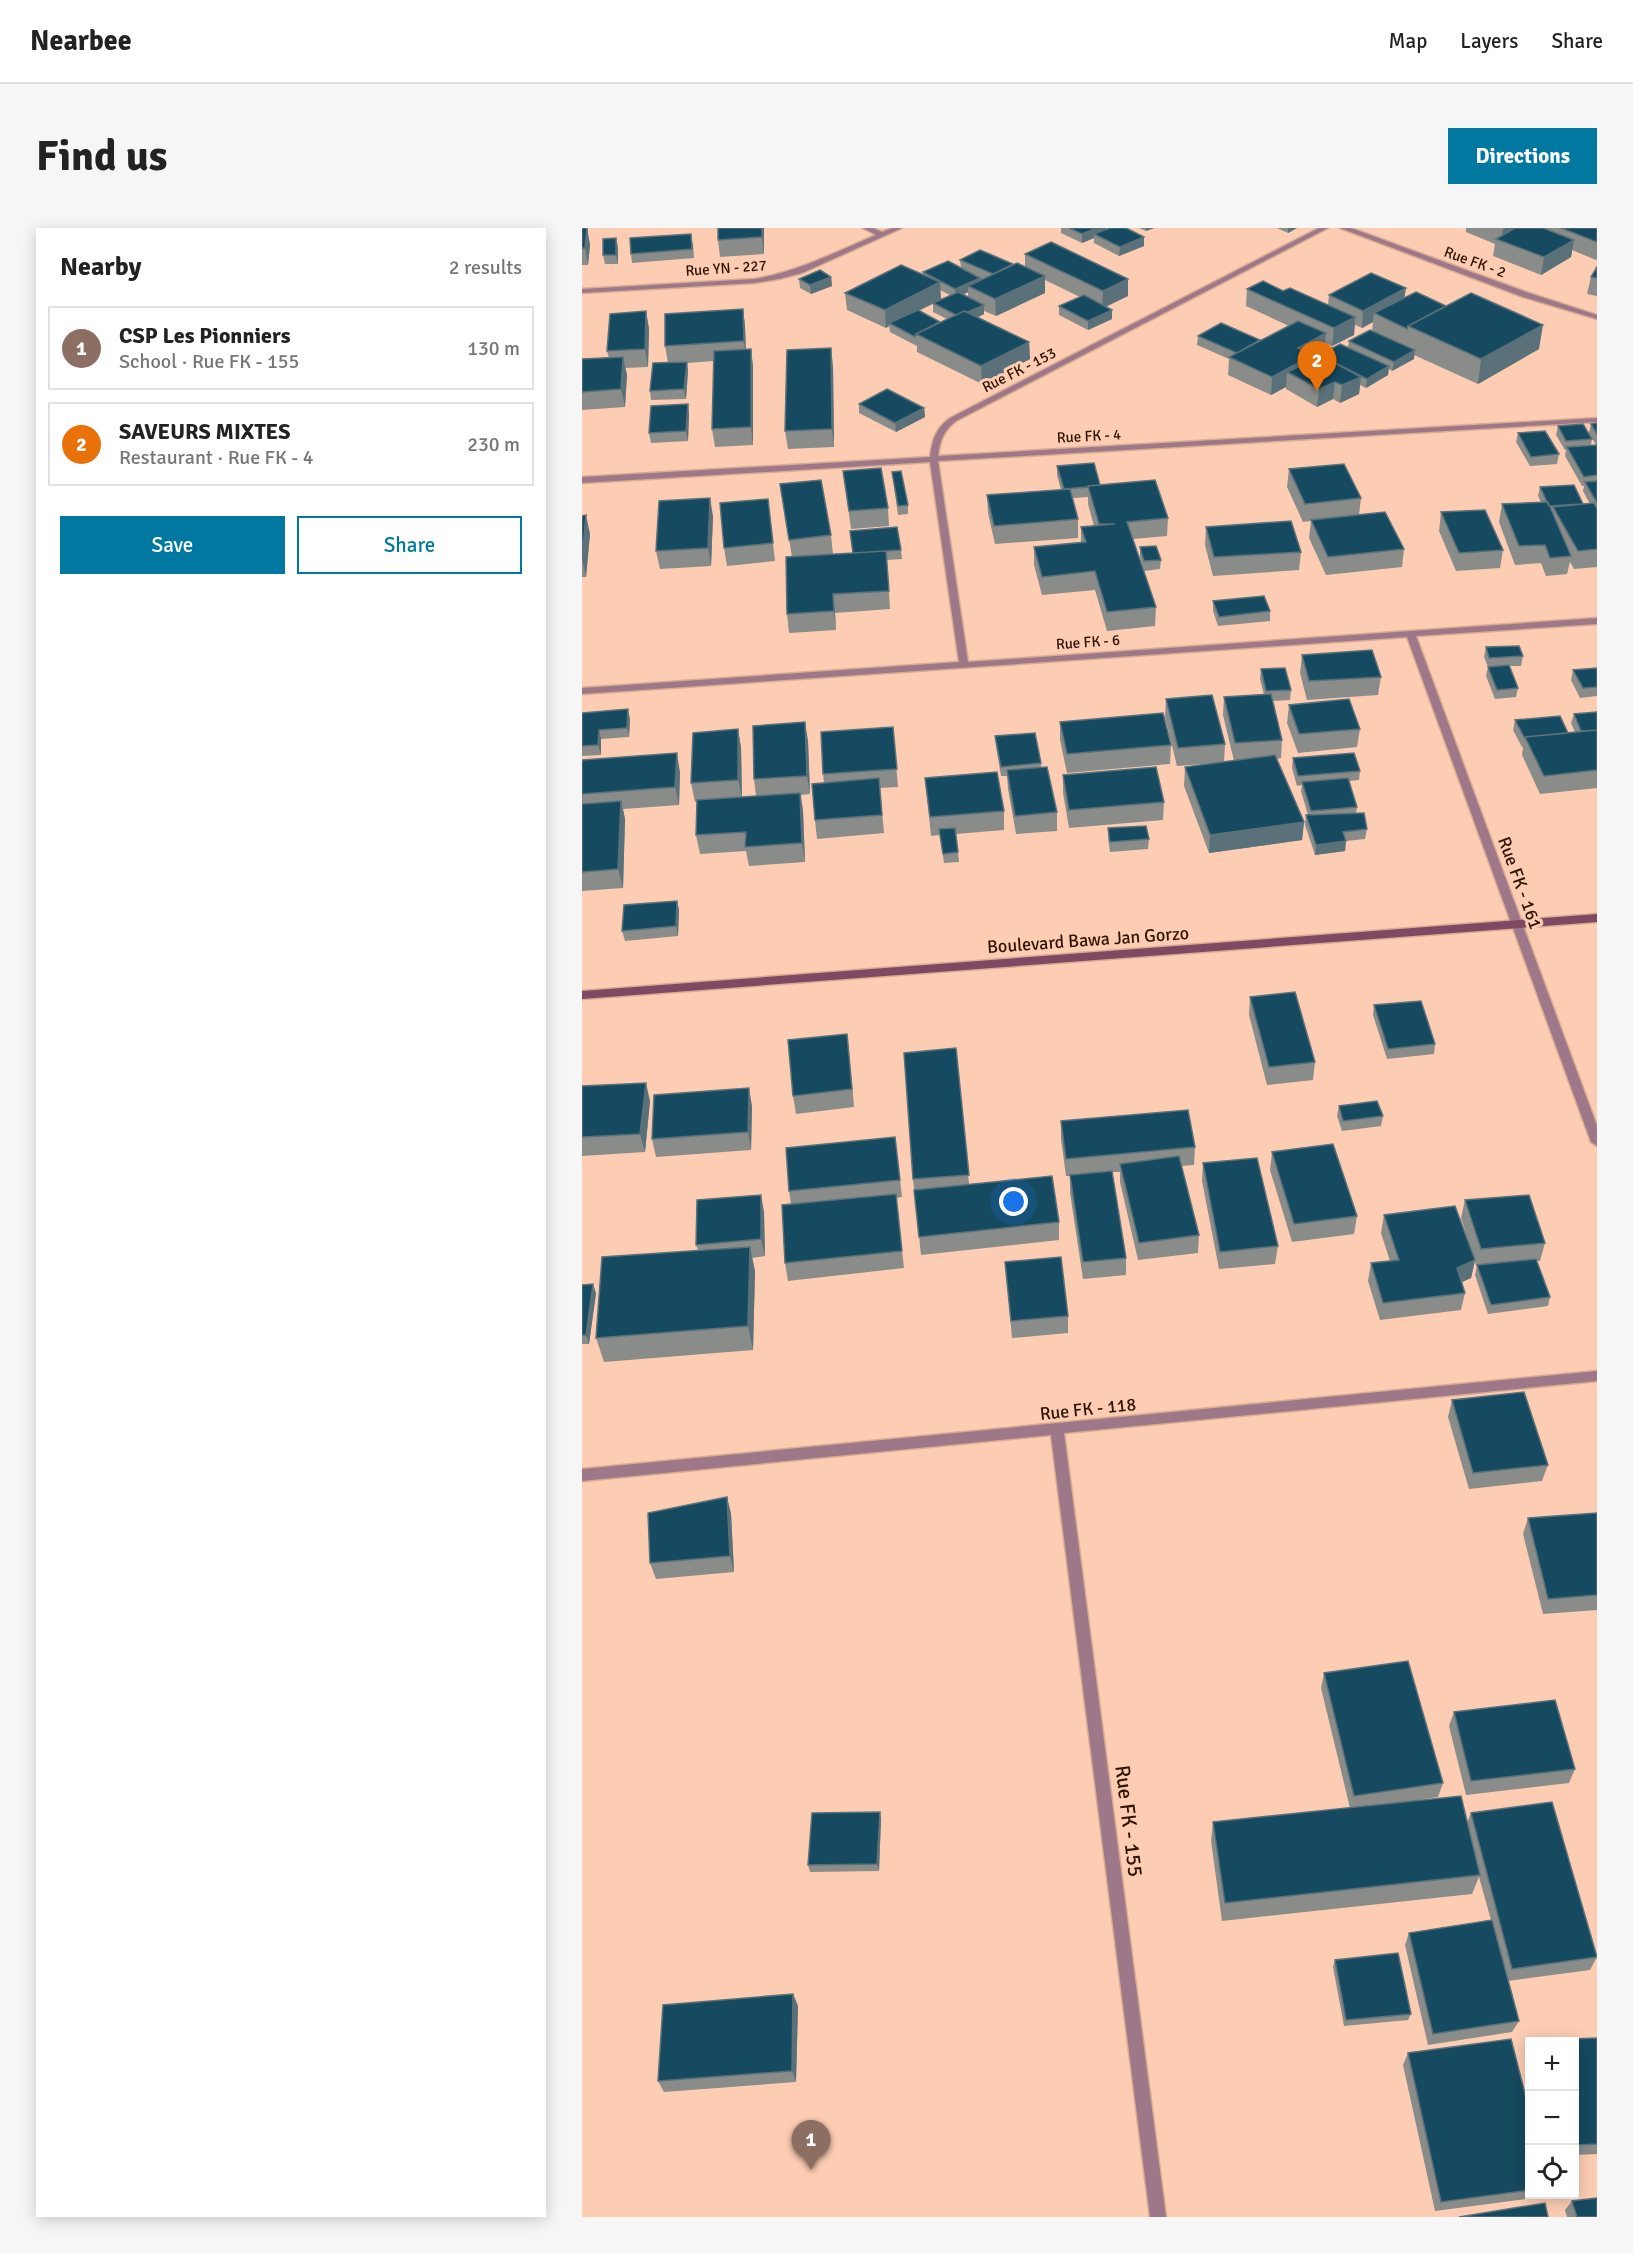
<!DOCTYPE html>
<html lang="en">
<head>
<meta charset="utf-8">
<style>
	:root { --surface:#fff; --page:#f6f6f6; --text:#222; --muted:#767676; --line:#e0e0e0; --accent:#0078a0 }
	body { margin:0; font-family:Signika,sans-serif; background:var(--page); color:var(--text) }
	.controls { position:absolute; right:18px; bottom:18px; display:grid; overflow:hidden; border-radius:0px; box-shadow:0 3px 15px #0003 }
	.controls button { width:54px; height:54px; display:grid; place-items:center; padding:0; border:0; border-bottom:2px solid var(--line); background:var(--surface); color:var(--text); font:30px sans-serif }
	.you { position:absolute; left:432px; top:974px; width:21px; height:21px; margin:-15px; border:4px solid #fff; border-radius:50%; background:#1a73e8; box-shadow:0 0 0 9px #1a73e833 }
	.badge { display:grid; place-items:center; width:39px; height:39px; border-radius:50%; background:var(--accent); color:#fff; font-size:20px; font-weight:700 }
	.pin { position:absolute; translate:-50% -50px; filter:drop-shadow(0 2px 3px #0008) }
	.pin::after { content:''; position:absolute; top:32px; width:21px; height:18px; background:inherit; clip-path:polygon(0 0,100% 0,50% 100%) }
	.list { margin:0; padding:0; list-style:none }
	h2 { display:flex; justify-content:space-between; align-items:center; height:78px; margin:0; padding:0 24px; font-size:26px }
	h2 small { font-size:20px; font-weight:400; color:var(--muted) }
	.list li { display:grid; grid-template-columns:39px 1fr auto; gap:18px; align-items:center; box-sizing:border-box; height:84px; margin:0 12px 12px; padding:0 12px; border:2px solid var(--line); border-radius:0px }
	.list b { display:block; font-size:22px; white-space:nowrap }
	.list p { margin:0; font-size:20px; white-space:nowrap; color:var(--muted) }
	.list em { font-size:20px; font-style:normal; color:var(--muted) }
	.actions { display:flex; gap:12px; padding:18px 24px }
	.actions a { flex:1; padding:14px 0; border:2px solid var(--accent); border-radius:0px; text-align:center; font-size:21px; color:var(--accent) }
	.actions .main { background:var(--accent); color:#fff }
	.icon { flex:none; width:33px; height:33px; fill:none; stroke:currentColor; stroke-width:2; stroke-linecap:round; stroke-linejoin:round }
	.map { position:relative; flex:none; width:1015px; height:1989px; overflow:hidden; border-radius:0px }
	header { display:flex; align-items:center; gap:36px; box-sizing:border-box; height:84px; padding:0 30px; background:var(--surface); border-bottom:2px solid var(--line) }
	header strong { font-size:28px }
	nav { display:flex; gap:33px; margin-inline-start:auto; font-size:21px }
	.intro { display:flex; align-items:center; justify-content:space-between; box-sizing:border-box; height:144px; padding:0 36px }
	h1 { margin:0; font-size:42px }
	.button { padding:15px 27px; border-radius:0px; background:var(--accent); color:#fff; font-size:21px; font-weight:700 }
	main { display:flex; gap:36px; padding:0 36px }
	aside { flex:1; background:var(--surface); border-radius:0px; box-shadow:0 3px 15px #0003 }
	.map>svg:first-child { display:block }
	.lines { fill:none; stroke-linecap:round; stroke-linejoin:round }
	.minor-casing { stroke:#d8ac93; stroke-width:3 }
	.secondary-casing { stroke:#d8ac93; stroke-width:3 }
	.minor { fill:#9e7889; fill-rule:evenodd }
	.secondary { fill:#7f4963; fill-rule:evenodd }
	.wall { fill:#8a8c8a; fill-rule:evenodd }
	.shaded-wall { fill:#5b7179 }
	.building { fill:#164a60; stroke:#5b7179; stroke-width:1.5 }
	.labels { text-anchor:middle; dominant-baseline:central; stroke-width:6; stroke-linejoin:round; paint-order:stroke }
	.far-street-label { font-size:15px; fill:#2f1303; stroke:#fdcdb3 }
	.street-label { font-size:18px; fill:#2f1303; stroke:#fdcdb3 }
	.near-street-label { font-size:21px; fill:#2f1303; stroke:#fdcdb3 }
</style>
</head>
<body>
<header>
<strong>Nearbee</strong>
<nav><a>Map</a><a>Layers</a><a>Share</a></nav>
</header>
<div class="intro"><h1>Find us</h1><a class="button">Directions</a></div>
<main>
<aside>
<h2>Nearby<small>2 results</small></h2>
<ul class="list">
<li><span class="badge" style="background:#8d6e63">1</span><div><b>CSP Les Pionniers</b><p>School · Rue FK - 155</p></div><em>130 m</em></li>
<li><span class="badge" style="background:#e8710a">2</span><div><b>SAVEURS MIXTES</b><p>Restaurant · Rue FK - 4</p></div><em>230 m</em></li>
</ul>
<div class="actions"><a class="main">Save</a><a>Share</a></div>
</aside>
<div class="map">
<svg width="1015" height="1989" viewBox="0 0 1015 1989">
	<rect width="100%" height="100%" fill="#fdcdb3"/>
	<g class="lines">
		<defs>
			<path id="minor" d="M281,0h10l9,4 10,-4h10l-100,45 -23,6 -25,4 -172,10v-4l172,-10c43,-7 82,-27 122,-44z
				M737,0h9l-372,193c-13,10 -16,20 -18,35l659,-38v4l-659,39 30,201 629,-44v6l-181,12 181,490v20l-6,-4 -184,-505 -825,57v-6l377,-26 -29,-200 -348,21v-6l348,-20c2,-17 6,-29 20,-39z
				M758,0h11l178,65 68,22v4l-74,-22z
				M1015,1143v10l-533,52 102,784h-16l-99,-782 -469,46v-12z"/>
			<path id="secondary" d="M1015,686v8l-1015,77v-8z"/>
		</defs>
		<use href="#minor" class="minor-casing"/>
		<use href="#secondary" class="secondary-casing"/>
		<use href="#minor" class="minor"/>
		<use href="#secondary" class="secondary"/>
	</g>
	<path class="wall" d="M0,0h5l3,17 -2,20h-6z
		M182,0v26l-44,3 -2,-17z
		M479,0h45v2l38,7v9l-25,10 -25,-13v-5l-12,5 -21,-10z
		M557,0h15l-8,3z
		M695,0h20l-9,5z
		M884,0h131v31l-1,1 -24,-10 -1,7 -30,18 -48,-19 2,-12 -29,-12z
		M111,14l1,16 -62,5 -1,-9z
		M36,19v17h-13l-2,-9z
		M443,26l103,25v17l-22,11 6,12 -24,11 -29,-15v-9l21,-9 -35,-17v13l-49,23 -12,-5v3l-6,3 51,25 1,17 -48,25 -65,-32v-6l-27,-14 -1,-6 -3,2 -39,-18 -2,-17 78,-18v-3l38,-5 -1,-7 53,4 12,3zM358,62l10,5 -9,4zM386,64v5l-5,-2zM351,76v8l14,7 -7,3 -21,-11z
		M1015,39v29l-10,-2 4,-17z
		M249,49l1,9 -21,8 -11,-6 -1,-9z
		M824,60l-2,10 135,51 -61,35 -64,-29v4l-22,12 -3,-2 -1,6 -22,13 -6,-3 -1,9 -19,9 -7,-4 -16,8 -31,-18v-2l-15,8 -43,-20 1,-16 -32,-14 1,-9 61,5 30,-15 -43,-20 1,-17 36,2 45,14 1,-10zM791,94l-1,9 -23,10 -1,6 -30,9v2l-5,2v-4l11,-5 1,-8 7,3 22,-11 1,-10 7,3z
		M161,81l2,17 1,23h5l2,18v78l-38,2 -3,-18 2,-68 -27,2 1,8 -2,28 -35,1 -1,-9 18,-28 -3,-17z
		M64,83l3,18 -1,38 -23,1 2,7 -2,32 -43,3v-51l27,-1 -2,-7z
		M251,138l1,81 -46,2 -3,-18z
		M106,176l1,10 -1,27 -37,2 -2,-10z
		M277,176l65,4 1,9 -29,15 -37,-19z
		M1015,195v144l-23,2 -4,-7 -3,12 -21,2 -5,-13 -26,2 -16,-43 3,-18 39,-2 -3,-6 2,-9 43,17h7l-7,-13 1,-5h-2l-17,-30 1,-6h-1l-9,-15 2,-9 34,13 -1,6h5l-7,-12 2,-9z
		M936,205l41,21 -2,10 -27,2 -14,-24z
		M475,238l43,19 68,33 -1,18 -34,3 23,68 -1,19 -48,5 -12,-41 -53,5 -8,-30v-18l47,-5v-15l13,-1 -6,-22v-7l-15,1 5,21v19l-83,6 -7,-31 -1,-18 74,-5 -4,-15z
		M707,241l72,29 -2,17 45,34 -2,18 -76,8 -17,-37 2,-17 -8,1 -16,-35z
		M261,243l45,37 1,18 -38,3z
		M310,244l16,33v9l-10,1z
		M198,256l51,51 2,19 -20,2 88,-6 1,9 -15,1 3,49 -55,4 1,17 -47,3 -2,-19 5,-57z
		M186,271l7,62 -48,5 -3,-18z
		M859,284l62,38 -3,18 -44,3 -17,-40z
		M0,288l8,18 -4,43h-4z
		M131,288l-2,50 -51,3 -4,-18z
		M624,299l95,25 -2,18 -86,6 -8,-31z
		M558,319l21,13 -1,9 -16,2 -4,-14z
		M631,373l57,10v10l-52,5 -5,-15z
		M904,419l37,9 -2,10h-12l9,22 -2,9 -21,2 -9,-23 2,-9 -4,-10z
		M720,427l79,22 -3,18 -71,5 -7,-27z
		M1015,440v28l-17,2 -9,-18 2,-10z
		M679,441l30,21 -1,10 -17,1 9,39 -1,18 -4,1 27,63 -2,18 -93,13 -25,-67 1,-19 30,-4 -38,3 -12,-49 1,-18 59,45 -1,18 10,-1 -11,-46 1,-18 40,-2 -4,-16z
		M707,477l71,24 -3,18 -59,6 -11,-30z
		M1015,484v76l-57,6 -18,-39 1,-8h-1l-9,-17 2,-10 53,13 7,-1 -4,-9 3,-9z
		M0,485l48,6 -1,18 -28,2v16l-19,1z
		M478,494l111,23 -1,19 -103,9 -7,-33z
		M311,499l5,60 -18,1 4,45 -67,6 -2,-19 9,-37 -1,-9z
		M156,501l3,19 1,49 14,-1 -2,-17 54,-38 2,53 -9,1 2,16 2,51 -56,4 -3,-15 -46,3 -4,-19 1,-33h-2l-4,-19z
		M413,508l46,27v4l16,45v19l-41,3 -8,-45 -1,-13h-6l-5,-30z
		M711,530l67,13 -1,9 -10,1 8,26 -1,6 11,16 -2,10 -19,2 -1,10 -30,4 -10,-30 1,-10h2l-7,-24 1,-6 -5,1 -5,-18z
		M0,532l98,12 -1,33 -56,4 2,10 -2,69 -41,3z
		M481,547l101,27 -1,18 -94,8 -6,-35z
		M343,550l79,33v19l-48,4 3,28 -15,1 -4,-28 -9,1z
		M526,600l41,11 -1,10 -38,3 -2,-14z
		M95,673l2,9 -1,26 -53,5 -3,-10z
		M668,769l65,65 -2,18 -46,5 -18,-70z
		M792,777l61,39 -1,10 -47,5 -14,-44z
		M265,806l7,73 -58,7 -3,-18z
		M374,820l13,136 90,38v18l-138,15 -8,-76z
		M0,858l68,15 -5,51 -63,4z
		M170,878l-1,44 -95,7 -4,-18z
		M757,878l44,10 -2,10 -39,5 -5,-15z
		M479,893l134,26 -1,18 -13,1 18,69 -1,18 -60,7 -18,-78v-10h-8l14,86v17l-43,4 -13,-86v-17h-4l-5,-37z
		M313,909l7,60 -6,1 8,70 -116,13 -3,-18 6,-59 -2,-13z
		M690,924l85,64 -3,18 -62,8 -22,-72z
		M621,935l75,83 -3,18 -56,5 -17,-88z
		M883,972l80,43 -5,18h-3l13,36 -2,9 -60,8 -13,-39 2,-9h-1l-1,-5 -4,17 -9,4 3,11 -4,17 -81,10 -12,-39 3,-18 19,-2 -9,-28 3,-18 88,37 -11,-34z
		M182,984l1,44 -13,2 3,13 -2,79 -149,12 -8,-24 102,-88 -2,-5z
		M423,1034l63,54v17l-56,5z
		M0,1057l14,8 -7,51h-7z
		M870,1172l96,65 -6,16 -73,8 -21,-72z
		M145,1269l4,17 3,58 -78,7 -6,-16z
		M1015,1285v97l-54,4 -20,-80 5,-16z
		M742,1445l119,110 -5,14 -37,6 66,20 4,-10 126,144 -7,13 -82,11 11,40 -7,11 -84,13 -23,-100 4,-12 82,-13 -12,-43 -7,17 -250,27 -11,-80 2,-19 137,-14 -29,-120z
		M872,1484l121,57 -6,14 -103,12 -17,-69z
		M299,1591l-2,52 -69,1 -2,-7z
		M753,1732l76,54 -3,6 -64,6 -11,-59z
		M211,1766l5,12 -2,76 -132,10 -6,-11z
		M1015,1810v116l-22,1v-113h-28v-2z
		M826,1825l122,60v81h13l-2,3 -106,14 -32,-146z
		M990,1973l25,16h-30l-2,-7z"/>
	<path class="shaded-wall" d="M5,0l3,17 -2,20 -3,-17z
		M180,0h2v26l-2,-17z
		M514,0h10v4l-12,2v4l-12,5v-9z
		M564,0h8l-8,3z
		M706,0h9l-9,5z
		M924,0h25l-30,13 2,-12z
		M562,9v9l-25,10 1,-9z
		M34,10l2,9v17l-2,-9z
		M992,12l-3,17 -30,18 3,-18z
		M463,48v17l-49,23 -1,-17z
		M249,49l1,9 -21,8 -1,-9z
		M398,50l1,9 -13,-1v6l-12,6 -1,-9z
		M546,51v17l-26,12 1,-17z
		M358,54l1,17 -49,25 -3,-1v3l-3,2 -1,-18z
		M824,60l-3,18 -29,7 -1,9 -11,6 1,-17z
		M402,77v9l-24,12 -1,-9z
		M161,81l2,17 1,33 -2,-18z
		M530,82v9l-24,11v-9z
		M64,83l3,18 -1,38 -3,-18z
		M773,89l-1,18 -22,11 2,-18z
		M961,97l-4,24 -61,35 3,-25z
		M744,105l-2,18 -11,5 -1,17 -25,-1 -1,15 -15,8 1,-18 26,-29z
		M447,114l1,17 -48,25 -1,-18z
		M249,120l2,18 1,81 -2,-18z
		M169,121l2,18v78l-2,-18z
		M833,122l-1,9 -22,12 2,-9z
		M41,129l4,18 -2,32 -4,-18z
		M105,134l1,9 -2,28 -2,-10z
		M807,138l-1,9 -22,13 1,-9z
		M779,149l-2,17 -19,9 2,-18z
		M753,154l-2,17 -16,8 2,-18z
		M106,176l1,10 -1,27 -2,-10z
		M342,180l1,9 -29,15 -1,-9z
		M128,270l3,18 -2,50 -3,-18z
		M4,287l4,19 -4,43 -4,-18z
		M251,366l2,19 1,17 -2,-19z
		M46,481l2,10 -1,18 -2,-9z
		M223,494l3,19 2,53 -3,-18z
		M156,501l3,19 1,50 -4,-18z
		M17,502l2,9v16l-3,-10z
		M95,525l3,19 -1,33 -4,-18z
		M218,565l3,18 2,51 -3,-19z
		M39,573l4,18 -2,69 -5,-19z
		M722,594l-2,18 -93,13 1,-18z
		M764,613l-1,10 -30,4 1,-10z
		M95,673l2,9 -1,26 -2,-10z
		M265,806l2,18 5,55 -2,-18z
		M64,855l4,18 -5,51 -5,-18z
		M167,860l3,18 -1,44 -3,-18z
		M179,967l3,17 1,44 -4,-17z
		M168,1019l5,24 -2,79 -5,-24z
		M893,1032l-4,18 -18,8 4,-18z
		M11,1056l3,9 -7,51 -3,-9z
		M145,1269l4,17 3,58 -4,-16z
		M298,1584l1,7 -2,52 -2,-7z
		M211,1766l5,12 -2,76 -4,-11z"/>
	<path class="building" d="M0,0h5l-2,20h-3z
		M136,0h44v9l-44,3z
		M487,0h27l-14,6z
		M528,0h16l18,9 -24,10 -26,-13z
		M933,0h28l31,12 -30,17 -48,-18z
		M979,0h36v14z
		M109,6l1,15 -61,5 -1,-16z
		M34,10v17h-13v-16z
		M469,14l77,37 -25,12 -78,-37z
		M398,22l33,14 -20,10 -33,-14z
		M366,33l32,17 -25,11 -32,-17z
		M435,35l28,13 -50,23 -27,-13z
		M319,37l39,17 -55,28 -40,-17z
		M1015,39v11l-6,-1z
		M238,42l11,7 -21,8 -11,-6z
		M789,45l35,15 -43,23 -34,-16z
		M681,53l20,10 7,-3 65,29 -21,11 -87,-39z
		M376,64l26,13 -16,7 -4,-1 -8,4 -23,-12z
		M834,64l30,14 -38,20 -1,3 -33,-16z
		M889,65l72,32 -62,34 -73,-33z
		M502,67l28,15 -24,11 -29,-15z
		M161,81l1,32 -79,5v-32z
		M336,82l22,12 -24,12 -1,3 -26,-14z
		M64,83l-1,38 -38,2 3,-37z
		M382,83l65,31 -48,24 -65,-32z
		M716,93l28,12 -28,15 15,7 -41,22 -43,-20z
		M639,95l39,17 -23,13 -39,-17z
		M788,102l45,20 -21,12 -45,-21z
		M758,116l49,22 -22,13 -45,-23 -2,1 -2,-1z
		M249,120l1,81 -47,2 2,-81z
		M169,121v78l-39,2 2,-78z
		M740,128l39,21 -19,8 -7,-3 -16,7 -32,-17z
		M41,129l-2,32 -39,3v-33z
		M105,134l-3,27 -34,2 3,-28z
		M305,161l37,19 -29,15 -36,-19z
		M106,176l-2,27 -37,2 2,-27z
		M1015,195v11l-6,-10z
		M1001,196l9,15 -26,2 -8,-15z
		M963,203l14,23 -28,3 -13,-24z
		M1015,217v30l-13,2 -17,-30z
		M512,235l6,22 -12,1v1l-24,2 -7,-23z
		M762,236l17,34 -56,6 -16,-35z
		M299,240l7,40 -39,3 -6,-40z
		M319,243l7,34 -10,1 -6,-34z
		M239,252l10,55 -42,5 -9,-56z
		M573,252l13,38 -41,4 29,85 -49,5 -12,-41 -53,6 -8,-30 52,-5 -5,-15 34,-3h-16l-11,-38z
		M1015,253v22l-12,-21z
		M992,257l9,19 -34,2 -9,-19z
		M488,261l8,30 -84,7 -7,-31z
		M128,270l-2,50 -52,3 3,-50z
		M186,271l5,44 -49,5 -4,-45z
		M966,274l23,54 -21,2 -5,-13 -26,1 -17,-42z
		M1012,275l3,6v40l-19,2 -25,-44z
		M903,282l18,40 -44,3 -18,-41z
		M803,284l19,37 -76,8 -17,-37z
		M4,287l-4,44v-43z
		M709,293l10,31 -87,5 -8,-30z
		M315,299l4,23 -48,3 -3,-22z
		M574,318l5,14 -17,1 -4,-14z
		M304,323l3,40 -56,3 1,17 -47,3 -1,-57z
		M682,368l6,15 -51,6 -6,-16z
		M937,418l4,10 -34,2 -3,-11z
		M790,422l9,27 -72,4 -7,-26z
		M927,437l9,23 -21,2 -9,-23z
		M703,440l6,22 -25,1 -5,-22z
		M1015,440v19l-14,1 -10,-18z
		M689,466l11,46 -47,3 -11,-46z
		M630,467l13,49 -47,4 -12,-49z
		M767,471l11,30 -61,5 -10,-29z
		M46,481l-1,19 -28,2 -1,15 -16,1v-33z
		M1015,484v18l-16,1 -7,-17z
		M581,485l8,32 -104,9 -7,-32z
		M978,488l8,17 -44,4 -9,-17z
		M223,494l2,54 -53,3 -1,-53z
		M311,499l4,42 -74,5 -2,-42z
		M156,501v51l-47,3 2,-50z
		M1015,502v40l-53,6 -19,-39z
		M453,505l6,30 -40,4 -6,-31z
		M95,525l-2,34 -93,7v-34z
		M772,525l6,18 -62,5 -5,-18z
		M693,527l29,67 -94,13 -25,-68z
		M465,539l10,45 -42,4 -8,-46z
		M574,539l8,35 -95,8 -6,-35z
		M415,544l7,39 -74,6 -5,-39z
		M297,550l3,37 -67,5 -3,-36z
		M766,550l9,29 -46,4 -9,-29z
		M218,565l2,50 -57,4 1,-15 -50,3 1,-35z
		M39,573l-3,68 -36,3v-68z
		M782,585l3,16 -24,3 3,9 -30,4 -10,-30z
		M564,598l3,13 -39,3 -2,-14z
		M373,600l3,24 -15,2 -4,-25z
		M95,673l-1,25 -54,5 2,-26z
		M713,764l20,70 -46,5 -19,-70z
		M839,773l14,43 -47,5 -14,-44z
		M265,806l5,55 -59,7 -5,-56z
		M374,820l13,127 -56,4 -9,-126z
		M64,855l-6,51 -58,3v-51z
		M167,860l-1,44 -96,7 2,-44z
		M795,873l6,15 -40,5 -4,-15z
		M606,882l7,37 -129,12 -5,-38z
		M313,909l5,43 -111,11 -3,-43z
		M751,916l24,72 -63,8 -22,-72z
		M597,928l20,79 -60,8 -19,-79z
		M675,930l21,88 -58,6 -17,-89z
		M530,943l14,87 -43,4 -13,-87z
		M470,948l7,46 -140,15 -5,-47z
		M314,966l6,57 -117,12 -3,-58z
		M179,967v44l-65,6 1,-45z
		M947,967l16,48 -64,6 -16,-49z
		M873,978l20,54 -18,8 8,25 -82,10 -12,-40 28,-3 -15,-45z
		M168,1019l-2,79 -152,12 6,-81z
		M479,1029l7,59 -57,5 -6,-59z
		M954,1031l14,38 -59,8 -14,-40z
		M11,1056l-7,51h-4v-50z
		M942,1164l24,73 -75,8 -21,-73z
		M145,1269l3,59 -80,7 -2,-50z
		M1015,1285v82l-49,4 -20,-81z
		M826,1433l35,122 -89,13 -30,-123z
		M973,1472l20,69 -104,12 -17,-69z
		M879,1568l19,79 -255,28 -12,-81z
		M970,1574l45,155 -85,12 -41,-156z
		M298,1584l-3,52 -69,1 4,-52z
		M910,1692l27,101 -86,13 -24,-101z
		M816,1725l13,61 -65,6 -11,-60z
		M211,1766l-1,77 -134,10 5,-76z
		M1015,1810v106l-22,1v-103h-28v-2z
		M929,1811l19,74v77l-89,12 -33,-149z
		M1015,1970v19h-20l-5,-16z
		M963,1975l3,14h-89z"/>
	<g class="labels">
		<g class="far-street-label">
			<text transform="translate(893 34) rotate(20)">Rue FK - 2</text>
			<text transform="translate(144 40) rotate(-4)">Rue YN - 227</text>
			<text transform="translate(437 142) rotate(-27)">Rue FK - 153</text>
			<text transform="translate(507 208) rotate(-3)">Rue FK - 4</text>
			<text transform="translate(506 414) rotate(-4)">Rue FK - 6</text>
		</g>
		<g class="street-label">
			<text transform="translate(938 655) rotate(70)">Rue FK - 161</text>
			<text transform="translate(506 712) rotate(-4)">Boulevard Bawa Jan Gorzo</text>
			<text transform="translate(506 1181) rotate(-6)">Rue FK - 118</text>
		</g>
		<g class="near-street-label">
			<text transform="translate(547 1593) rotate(83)">Rue FK - 155</text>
		</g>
	</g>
</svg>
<div class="controls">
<button>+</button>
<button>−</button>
<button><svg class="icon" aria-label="locate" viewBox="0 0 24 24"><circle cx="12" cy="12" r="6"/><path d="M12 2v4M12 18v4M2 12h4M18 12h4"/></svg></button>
</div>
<div class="you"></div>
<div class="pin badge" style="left:229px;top:1942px;background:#8d6e63">1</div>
<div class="pin badge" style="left:735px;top:163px;background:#e8710a">2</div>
</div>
</main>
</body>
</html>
